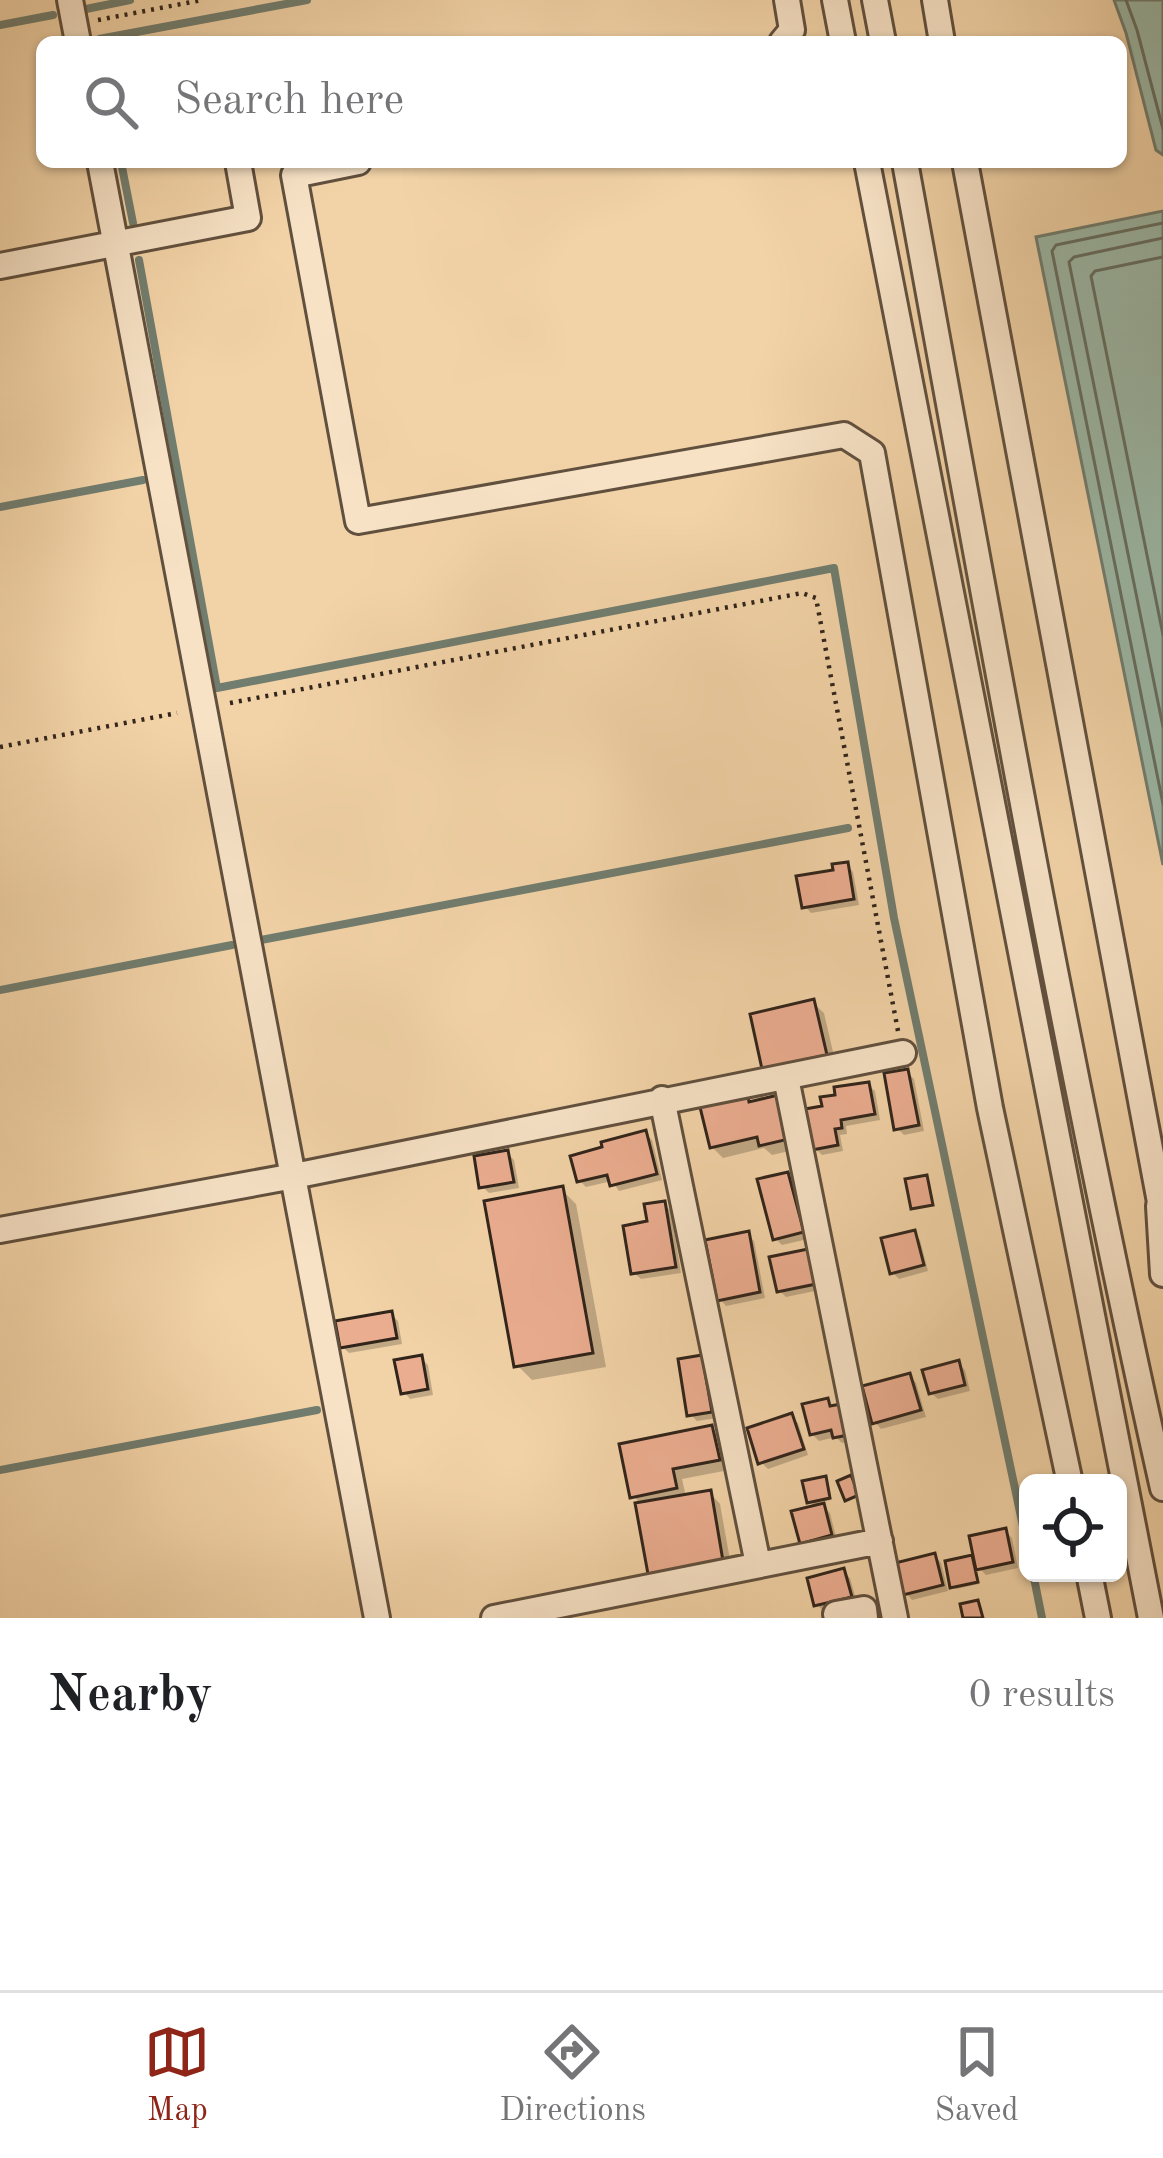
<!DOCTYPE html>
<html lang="en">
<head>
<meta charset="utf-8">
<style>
	:root { --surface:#fff; --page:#f2f2f2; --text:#202124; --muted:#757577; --line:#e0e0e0; --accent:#8f2418 }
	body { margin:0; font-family:"Old Standard TT",serif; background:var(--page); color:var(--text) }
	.controls { position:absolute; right:36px; bottom:36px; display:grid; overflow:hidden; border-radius:18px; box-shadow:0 3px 9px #0004 }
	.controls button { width:108px; height:108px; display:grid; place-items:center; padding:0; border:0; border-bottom:3px solid var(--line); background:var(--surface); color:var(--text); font:60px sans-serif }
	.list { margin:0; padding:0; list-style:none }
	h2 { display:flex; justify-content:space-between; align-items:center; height:156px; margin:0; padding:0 48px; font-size:51px }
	h2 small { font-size:39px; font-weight:400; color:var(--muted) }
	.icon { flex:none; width:66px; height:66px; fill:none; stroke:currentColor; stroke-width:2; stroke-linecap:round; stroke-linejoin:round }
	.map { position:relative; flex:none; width:1163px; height:1618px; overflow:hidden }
	.search { position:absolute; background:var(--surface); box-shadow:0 3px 9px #0004; left:36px; right:36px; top:36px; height:132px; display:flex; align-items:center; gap:30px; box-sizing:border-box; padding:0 42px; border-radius:18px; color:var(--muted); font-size:45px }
	.sheet { height:372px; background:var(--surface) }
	nav { display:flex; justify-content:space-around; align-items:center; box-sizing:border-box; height:168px; border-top:3px solid var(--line); background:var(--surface); font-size:33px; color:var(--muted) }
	nav a { display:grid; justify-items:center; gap:6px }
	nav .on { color:var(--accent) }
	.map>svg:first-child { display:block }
	.water { fill:#9bb8a7; stroke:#717d6f; stroke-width:3 }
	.shadow { fill:#0003 }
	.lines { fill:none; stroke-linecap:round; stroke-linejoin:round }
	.shore { stroke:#666e61; stroke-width:3 }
	.stream { stroke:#717d6f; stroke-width:8 }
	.building { fill:#ebad90; stroke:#31241b; stroke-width:3 }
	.minor-casing { stroke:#61503e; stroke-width:30 }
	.path { stroke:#31241b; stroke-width:4.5; stroke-dasharray:3 6; stroke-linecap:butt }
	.minor { stroke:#f7e2c6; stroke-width:24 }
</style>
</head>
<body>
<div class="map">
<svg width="1163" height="1618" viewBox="0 0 1163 1618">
	<rect width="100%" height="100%" fill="#f2d3a7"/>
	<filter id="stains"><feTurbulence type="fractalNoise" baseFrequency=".00167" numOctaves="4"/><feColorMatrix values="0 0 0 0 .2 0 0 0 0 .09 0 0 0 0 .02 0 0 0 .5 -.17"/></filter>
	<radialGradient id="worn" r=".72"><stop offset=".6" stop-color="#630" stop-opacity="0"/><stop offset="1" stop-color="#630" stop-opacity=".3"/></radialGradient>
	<path class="water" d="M1114,0h49v155l-7,-5 -30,-117z
		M1163,211v654l-127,-628z"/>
	<path class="shadow" d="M847,865l6,7 6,33 -48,8 -6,-7z
		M813,1003l11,10 12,52 -60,13 -11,-11z
		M907,1072l7,7 10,52 -20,4 -7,-7z
		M868,1085l7,6 5,29 -34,6 1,8 -7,1 3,16 -21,4 -7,-7z
		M747,1099l6,6 45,44 -26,6 -8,-7 -41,10 -11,-11z
		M645,1133l7,7 10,40 -43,11 -7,-10 -26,6 -7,-7z
		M507,1153l7,7 5,28 -30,5 -7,-7z
		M787,1175l7,7 14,57 -26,6 -6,-6z
		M562,1190l14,14 30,163 -74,13 -15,-15z
		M664,1204l7,7 10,62 -40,6 -7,-6 16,-49z
		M914,1233l6,7 8,31 -29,8 -7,-7z
		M748,1235l6,6 11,57 -39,8 -6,-7z
		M807,1252l7,7 6,31 -34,7 -7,-7z
		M391,1314l7,7 4,23 -53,9 -6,-6z
		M421,1358l7,7 5,30 -23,4 -6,-7z
		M701,1358l7,7 9,53 -20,3 -7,-7z
		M958,1364l7,6 5,21 -32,8 -7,-6z
		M910,1376l6,7 10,34 -45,12 -6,-7z
		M827,1401l8,7 18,33 -11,2 -6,-6 -17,4 -7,-7z
		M791,1417l7,6 10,32 -40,14 -7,-7z
		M711,1428l11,11 7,31 -47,9 4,18 24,-4 10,11 12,67 -71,13 -10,-11 -10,-69 -8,-8z
		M825,1480l6,20 -12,2 11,11 7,28 -28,8 -6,-7 14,-34 -7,-7z
		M1005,1531l7,7 6,30 -32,7 -11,-11 4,20 -23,5 -3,-2 19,-28 6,7z
		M935,1556l6,7 7,28 -36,9 -6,-7z
		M843,1571l7,7 7,25 -33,8 -7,-6z"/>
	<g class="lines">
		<path class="shore" d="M1126,0l11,30 26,99
			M1163,223l-107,22 -4,6 111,553
			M1163,238l-89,19 -5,5 94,465
			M1163,257l-68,14 -4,5 72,359"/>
		<path class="stream" d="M86,9l44,-9
			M0,25l53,-10
			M100,42l-1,-3 208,-39
			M121,162l12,61
			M139,260l78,428 617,-120 60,350 134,632
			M0,507l143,-27
			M261,940l587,-112
			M0,990l232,-45
			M0,1470l317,-60
			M1033,1573l9,45"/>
	</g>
	<path class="building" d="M848,862l6,37 -52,9 -6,-32 37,-6 -1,-6z
		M814,999l13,56 -65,14 -12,-55z
		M908,1069l11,56 -25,5 -10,-57z
		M869,1082l6,32 -34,6 1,8 -7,1 3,16 -26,5 -7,-41 17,-3 -2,-9 15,-2 -1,-8z
		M778,1095l11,44 -30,7 -2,-9 -47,11 -10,-41 48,-11 1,6z
		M646,1130l11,44 -47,12 -3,-11 -30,7 -7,-26 32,-9 -1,-5z
		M508,1150l6,32 -35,6 -5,-32z
		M788,1172l16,60 -31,8 -16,-61z
		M927,1175l6,30 -22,4 -6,-30z
		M563,1186l30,167 -79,14 -30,-166z
		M665,1201l11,66 -45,7 -8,-48 24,-5 -3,-17z
		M915,1230l9,35 -34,9 -9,-36z
		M749,1231l11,61 -43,9 -12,-61z
		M808,1249l8,35 -39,8 -8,-35z
		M392,1311l5,27 -57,10 -5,-27z
		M422,1355l6,34 -27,5 -7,-34z
		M702,1355l10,57 -25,4 -9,-57z
		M959,1360l6,25 -36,9 -7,-24z
		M910,1373l11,37 -49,14 -10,-38z
		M828,1398l2,8 11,-2 7,31 -15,3 -2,-8 -21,5 -8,-31z
		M792,1413l12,36 -46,15 -11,-36z
		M712,1425l8,35 -47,9 4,19 -47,10 -11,-54z
		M851,1475l8,20 -14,6 -8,-20z
		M826,1476l4,22 -23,5 -5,-22z
		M711,1490l12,71 -75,13 -13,-71z
		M824,1503l8,32 -32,9 -9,-33z
		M1006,1528l7,34 -37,8 -7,-34z
		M935,1553l8,32 -40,10 -8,-32z
		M972,1555l6,27 -28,6 -5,-27z
		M844,1568l8,29 -38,9 -7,-28z
		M978,1600l5,18h-20l-3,-14z"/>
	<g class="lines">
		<defs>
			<path id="minor" d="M70,0l8,42
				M835,0l8,42
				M875,0l8,42
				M935,0l7,42
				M782,42l10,-12 -5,-30
				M100,162l277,1456
				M358,162l-64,13 64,346 486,-86 28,18 118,655 80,375
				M867,162l284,1456
				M905,162c81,443 159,887 258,1326
				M965,162l198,1056
				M0,266l248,-48 -10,-56
				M786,1078l109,540
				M662,1099l96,465
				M1159,1206l4,68
				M0,1230l294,-54 609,-123
				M1089,1573l9,45
				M836,1614l28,-5 1,9
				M494,1618l386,-77"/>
		</defs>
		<use href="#minor" class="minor-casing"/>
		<path class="path" d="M98,20l104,-20
			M230,703l572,-110 14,5 82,433
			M0,747l177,-34"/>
		<use href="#minor" class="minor"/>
	</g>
	<rect width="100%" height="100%" filter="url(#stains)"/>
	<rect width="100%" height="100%" fill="url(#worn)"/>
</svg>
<div class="controls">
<button><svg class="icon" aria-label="locate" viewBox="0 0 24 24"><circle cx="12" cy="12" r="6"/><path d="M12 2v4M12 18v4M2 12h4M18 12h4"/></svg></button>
</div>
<div class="search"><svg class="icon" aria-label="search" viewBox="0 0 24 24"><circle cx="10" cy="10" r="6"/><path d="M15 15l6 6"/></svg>Search here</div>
</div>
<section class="sheet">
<h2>Nearby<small>0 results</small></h2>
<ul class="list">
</ul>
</section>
<nav>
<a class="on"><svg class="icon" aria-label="map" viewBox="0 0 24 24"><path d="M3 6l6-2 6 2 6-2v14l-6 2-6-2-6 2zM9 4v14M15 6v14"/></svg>Map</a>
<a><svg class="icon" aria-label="directions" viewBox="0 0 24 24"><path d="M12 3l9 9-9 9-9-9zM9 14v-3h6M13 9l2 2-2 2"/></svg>Directions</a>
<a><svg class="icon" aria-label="saved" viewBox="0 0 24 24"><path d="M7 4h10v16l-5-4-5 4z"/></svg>Saved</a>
</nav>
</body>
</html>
